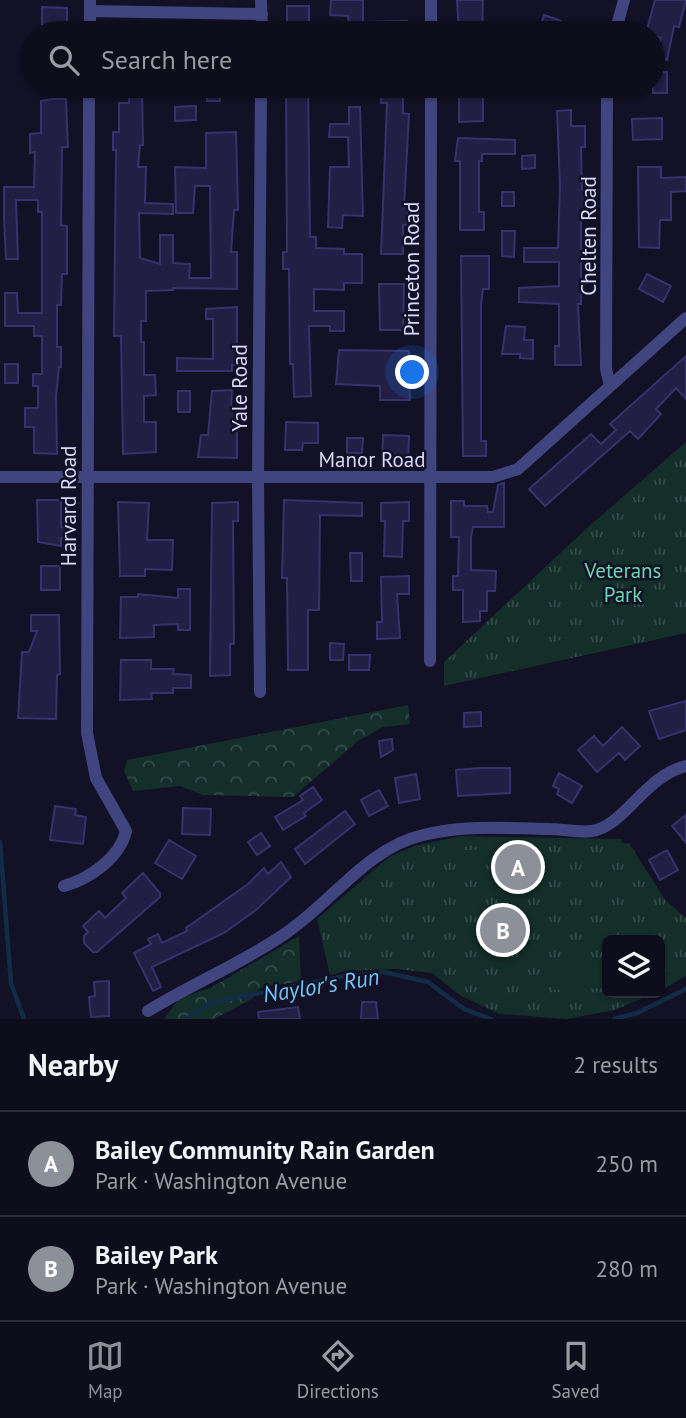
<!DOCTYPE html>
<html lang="en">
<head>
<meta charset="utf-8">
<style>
	:root { --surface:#0e0d1c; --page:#1c1b29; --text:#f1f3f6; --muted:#9b9ca3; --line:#2e2d3b; --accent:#8c9099 }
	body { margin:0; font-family:"PT Sans",sans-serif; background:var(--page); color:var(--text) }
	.controls { position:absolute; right:21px; bottom:21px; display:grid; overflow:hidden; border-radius:10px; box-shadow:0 2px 5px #0004 }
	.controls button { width:63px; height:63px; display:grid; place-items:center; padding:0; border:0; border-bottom:2px solid var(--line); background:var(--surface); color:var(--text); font:35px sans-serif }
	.you { position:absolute; left:413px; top:373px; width:24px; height:24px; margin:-18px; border:5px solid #fff; border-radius:50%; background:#1a73e8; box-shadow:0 0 0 10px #1a73e833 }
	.badge { display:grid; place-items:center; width:46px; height:46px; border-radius:50%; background:var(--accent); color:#fff; font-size:23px; font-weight:700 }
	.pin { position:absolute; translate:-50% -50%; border:4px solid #fff; box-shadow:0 2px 7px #0006 }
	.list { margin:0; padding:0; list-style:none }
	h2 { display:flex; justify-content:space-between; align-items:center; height:91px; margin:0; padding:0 28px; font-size:30px }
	h2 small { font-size:23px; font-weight:400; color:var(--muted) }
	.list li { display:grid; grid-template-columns:46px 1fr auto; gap:21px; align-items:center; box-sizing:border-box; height:105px; padding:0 28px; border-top:2px solid var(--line) }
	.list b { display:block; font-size:26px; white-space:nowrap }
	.list p { margin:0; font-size:23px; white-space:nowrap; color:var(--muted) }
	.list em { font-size:23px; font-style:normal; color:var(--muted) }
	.icon { flex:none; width:38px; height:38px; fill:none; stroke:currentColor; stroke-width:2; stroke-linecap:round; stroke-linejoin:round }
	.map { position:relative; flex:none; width:686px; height:1019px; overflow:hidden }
	.search { position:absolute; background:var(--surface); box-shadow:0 2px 5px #0004; left:21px; right:21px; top:21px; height:77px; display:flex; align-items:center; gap:18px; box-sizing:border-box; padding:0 24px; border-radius:38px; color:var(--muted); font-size:26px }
	.sheet { height:301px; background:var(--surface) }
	nav { display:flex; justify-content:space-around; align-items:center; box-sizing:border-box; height:98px; border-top:2px solid var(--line); background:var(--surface); font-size:19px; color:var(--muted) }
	nav a { display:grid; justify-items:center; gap:4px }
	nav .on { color:var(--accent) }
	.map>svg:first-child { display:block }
	.grass { fill:url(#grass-tufts) }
	.forest { fill:url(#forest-crowns) }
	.garden { fill:#142e2a }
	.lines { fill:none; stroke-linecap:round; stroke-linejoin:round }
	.stream { stroke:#122c47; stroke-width:4.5 }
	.building { fill:#221e44; stroke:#37326e; stroke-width:2 }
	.street { stroke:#404580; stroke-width:12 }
	.labels { text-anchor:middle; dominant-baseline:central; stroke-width:5; stroke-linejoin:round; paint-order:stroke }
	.street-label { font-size:21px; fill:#d8d8fc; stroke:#121125 }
	.park-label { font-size:21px; fill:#69d6ae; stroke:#121125 }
	.water-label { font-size:23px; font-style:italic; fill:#6ec5f3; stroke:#121125 }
</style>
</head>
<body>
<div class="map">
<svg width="686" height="1019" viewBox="0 0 686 1019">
	<defs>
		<pattern id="grass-tufts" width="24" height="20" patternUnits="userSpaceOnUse" patternTransform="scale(1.75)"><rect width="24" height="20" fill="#142e2a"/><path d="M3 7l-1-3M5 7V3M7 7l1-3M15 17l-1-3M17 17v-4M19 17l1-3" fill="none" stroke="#354c4a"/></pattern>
		<pattern id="forest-crowns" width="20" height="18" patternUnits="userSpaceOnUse" patternTransform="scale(1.75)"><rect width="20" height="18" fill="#142e2a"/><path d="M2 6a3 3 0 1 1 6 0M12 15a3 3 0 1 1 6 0" fill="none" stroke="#354c4a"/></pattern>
	</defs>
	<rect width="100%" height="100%" fill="#121125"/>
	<path class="grass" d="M686,442v191l-242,53v-24l143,-134z
		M461,836l160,3 1,4h7l37,58 20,17v58l-26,15v-51h-53v53h48l-41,17 -47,9 -67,-5 -39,-18 -29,-23 -35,-4 -51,2 -16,4 -13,-56 72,-62 25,-11z"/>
	<path class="forest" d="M408,705l2,19 -27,3 -25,14 -65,56 -90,-2 -23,-9 -47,5 -9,-20 3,-11z
		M299,936l2,45 -41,7 -8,11 -38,20h-50l15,-20 33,-12z"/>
	<path class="garden" d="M565,639l10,14 -1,3 -58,13 -10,-3 -2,-9 24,-12 2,3z
		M459,850h31v13h-31z
		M505 866a13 13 0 1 1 26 0a13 13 0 1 1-26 0Z
		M605,962l1,26 -52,2 -1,-25z"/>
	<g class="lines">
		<path class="stream" d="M0,842l11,141 13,36
			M186,1019l24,-16 130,-26 44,-5 44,10 36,27 27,10
			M614,1019l23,-6 49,-24"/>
	</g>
	<path class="building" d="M331,0h32v27h-14l-1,-11 -18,-1z
		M457,0h26l-1,33h-23z
		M655,0h31l-7,27 -5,-1 -7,34 -12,-5 6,-17 -15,-5z
		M287,6h22v17h-22z
		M42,7l25,1v18l-25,-1z
		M544,15l12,4 30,14h-30l-16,-5z
		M407,21l1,12h-45v-11z
		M653,72h14v21h-14z
		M130,86h12l1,59h-3l-2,22h8l-1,36 28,1v10l-34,-1 1,45 20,6v-29h13v28l17,1 -1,14h22l-1,-92h-15l-2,27h-17l-1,-46 31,1v-35l30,-1 2,78h-4l-3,42h6v37l-64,-1v2l-27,1v30h-5v21h3v33h11l1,20 -12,1v26h12v30l-33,2 -2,-118h-7l2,-186h-3v-18h6v-29h10z
		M208,86l12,1v14h-13z
		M286,86h22l2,151h6v11l28,1v5h18v29h-18v7l-30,-1v22h30v20h-14v-5h-21l2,70 -17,1 -1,-33h-3l-1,-95h-6v-17h4z
		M382,86h21v27l6,1 -5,93h4v18h-5v29h-22l6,-151h-6z
		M459,88h24v33l-24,1z
		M52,99h14l2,48h-6l-1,78 6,1v48h-5l-1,31h-4v42h4v20h-2l-3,30 1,57 -23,-1v-26h-9v-19h13v-22h-5v-12h9v-38h-8v-10h-29v-33h12l1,20h24v-101h-4v-12h-22l2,59h-12l-2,-41v-31h30l1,-35 -5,1v-19l11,-1v-32z
		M196,106v14l-21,1v-14z
		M349,107h11l3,109 -20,-1 -1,13 -14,-1 2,-60h19l-1,-30h-19l1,-13h19z
		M571,110v16h14v21h-4l1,43h4l1,17 -6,4v93h-3l3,61h-26v-19h4v-42l-40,-2v-14l40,-2v-24h-35v-14h34l2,-62 -3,-75z
		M662,118v21l-29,1 -1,-21z
		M458,138l57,2v14h-33v7h-3v51h5v18h-24v-69h-5z
		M535,155v13l-13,1v-13z
		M638,167h23v11l25,-1v14l-15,1v28h-11l-1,28 -20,-1z
		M502,192h12v14h-12z
		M502,231h13l-1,26 -12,-1z
		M461,256h28v33h-6l-2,15v137h5v15h-23z
		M647,274l24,12 -8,16 -24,-13z
		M379,284h25l-1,46h-23z
		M237,307v58h-5v6h-55v-13l36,1v-40h-7v-10z
		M506,326l19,1 -1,13h9v19l-13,-1v-4h-18z
		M339,350l70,1 1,49h-30v-14l-44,-2z
		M686,356v43l-10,-11 -20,21 5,5 -23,25 -8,-8 -85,75 -16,-17 62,-55 10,10 15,-14 -6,-6z
		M5,364h13v19h-13z
		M232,390l-1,20h6v48l-39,-1 3,-22h7l4,-44z
		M178,391h12v21h-12z
		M286,422l32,1v20h-15l-1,7h-17z
		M383,435l26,1 -1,26 -26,-1z
		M347,438h16l-1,15h-15z
		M504,483v44h-31l-2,10v33l25,1 -1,20h-8v20h-7v10l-17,1v-32h-10v-14h5l1,-39h-8v-36h13v5h23l1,6h5l5,-27z
		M37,500h24v27h5v11h-5v8l-23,-4z
		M284,500l78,3v13l-42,-1 -1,95h-11v60h-20l-1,-92h-5z
		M118,502l31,1 -2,37h26l-1,30 -27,-1v7h-25z
		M238,502v19h-5l1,123h-4v31l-20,1 2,-173z
		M409,502v19h-6l-1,36 -18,-1 1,-35h-4v-18z
		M350,553h12v28h-11z
		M41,566h19v24h-19z
		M409,576v18h-12l3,44 -23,1v-17h5l-1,-45z
		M178,589h12v41h-12v-6l-24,1v12l-34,1 1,-41h17v-3l40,4z
		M31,615h28l1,59 -3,1 -1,44 -38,-1 4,-66h7l8,-21h-6z
		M330,643l14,1 -1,16h-13z
		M349,655h21l-1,15h-20z
		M121,660h30v9h23l-1,5 18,1v13h-18v5h-22l1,6 -32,1z
		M686,701v29l-27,9 -10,-28z
		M481,712v14l-17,1v-14z
		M622,727l18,19 -15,14 -6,-7 -22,19 -19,-22 16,-14 9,10z
		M392,739l1,11 -12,7 -2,-16z
		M480,768h30v25l-52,3 -2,-26z
		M559,773l23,13 -10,17 -15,-9 2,-5 -6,-3z
		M416,774l4,25 -21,4 -4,-25z
		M313,787l9,13 -18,13 2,3 -23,14 -8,-13 28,-17 -3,-4z
		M379,790l9,16 -19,10 -8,-16z
		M55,806l21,3 -1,6 11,2 -3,27 -33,-4z
		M183,808l28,1 -1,26 -28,-1z
		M345,811l10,13 -50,40 -10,-15z
		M686,815v28l-14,-17z
		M261,833l9,13 -13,9 -9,-13z
		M169,840l27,16 -14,23 -27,-16z
		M667,850l11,20 -18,10 -11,-20z
		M281,862l10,15 -35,33 -32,23 -72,34 9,20 -8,4 -19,-38 17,-9 -3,-5 10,-5 4,9 25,-12 -1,-3 62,-44 16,-16 4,6z
		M143,873l17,20v4l-63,55h-4l-9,-9v-7l4,-4 -5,-6 16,-15 6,7 21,-20 -4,-5z
		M109,981v35l-18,1 -2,-20 6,-1 -1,-14z
		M362,1002h14l2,17h-17z
		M298,1007l2,12h-41l-1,-7z"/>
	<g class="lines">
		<path class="street" d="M261,0l1,33
			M90,11l172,3
			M90,33v-33
			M431,33v-33
			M615,33l9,-33
			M607,86l-1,283 4,17
			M0,477h493l25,-8 168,-151
			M430,661l1,-575
			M260,692l-2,-213 3,-393
			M64,886c25,-7 56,-28 62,-55l-30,-53 -9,-45 2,-647
			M148,1011c45,-28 95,-48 138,-78 46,-31 81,-85 137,-98 42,-10 84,-7 126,-6 14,0 30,4 43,2 31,-4 54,-56 94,-65"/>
	</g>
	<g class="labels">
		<g class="street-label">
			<text transform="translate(588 236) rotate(-90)">Chelten Road</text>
			<text transform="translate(411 269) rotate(-90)">Princeton Road</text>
			<text transform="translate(239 388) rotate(-90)">Yale Road</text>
			<text x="372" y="459">Manor Road</text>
			<text transform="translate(68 506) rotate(-90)">Harvard Road</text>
		</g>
		<g class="park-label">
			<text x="623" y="570">Veterans<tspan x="623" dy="24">Park</tspan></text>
		</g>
		<g class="water-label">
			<text transform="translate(321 985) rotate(-9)">Naylor's Run</text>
		</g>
	</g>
</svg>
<div class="controls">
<button><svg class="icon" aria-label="layers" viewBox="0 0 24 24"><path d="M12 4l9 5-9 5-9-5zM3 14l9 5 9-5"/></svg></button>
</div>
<div class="you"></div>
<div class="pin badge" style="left:518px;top:867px">A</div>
<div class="pin badge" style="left:503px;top:930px">B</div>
<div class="search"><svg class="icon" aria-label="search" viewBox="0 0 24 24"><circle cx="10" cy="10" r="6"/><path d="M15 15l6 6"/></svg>Search here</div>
</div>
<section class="sheet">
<h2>Nearby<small>2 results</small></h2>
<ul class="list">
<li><span class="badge">A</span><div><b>Bailey Community Rain Garden</b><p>Park · Washington Avenue</p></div><em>250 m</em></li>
<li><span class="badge">B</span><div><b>Bailey Park</b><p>Park · Washington Avenue</p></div><em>280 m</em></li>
</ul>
</section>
<nav>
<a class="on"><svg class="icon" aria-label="map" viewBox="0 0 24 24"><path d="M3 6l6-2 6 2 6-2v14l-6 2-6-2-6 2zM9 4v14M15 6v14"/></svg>Map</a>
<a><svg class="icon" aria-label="directions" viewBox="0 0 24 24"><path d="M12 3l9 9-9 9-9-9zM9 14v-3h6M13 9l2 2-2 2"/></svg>Directions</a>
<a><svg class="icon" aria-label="saved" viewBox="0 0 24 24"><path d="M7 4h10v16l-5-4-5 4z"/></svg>Saved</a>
</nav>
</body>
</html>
